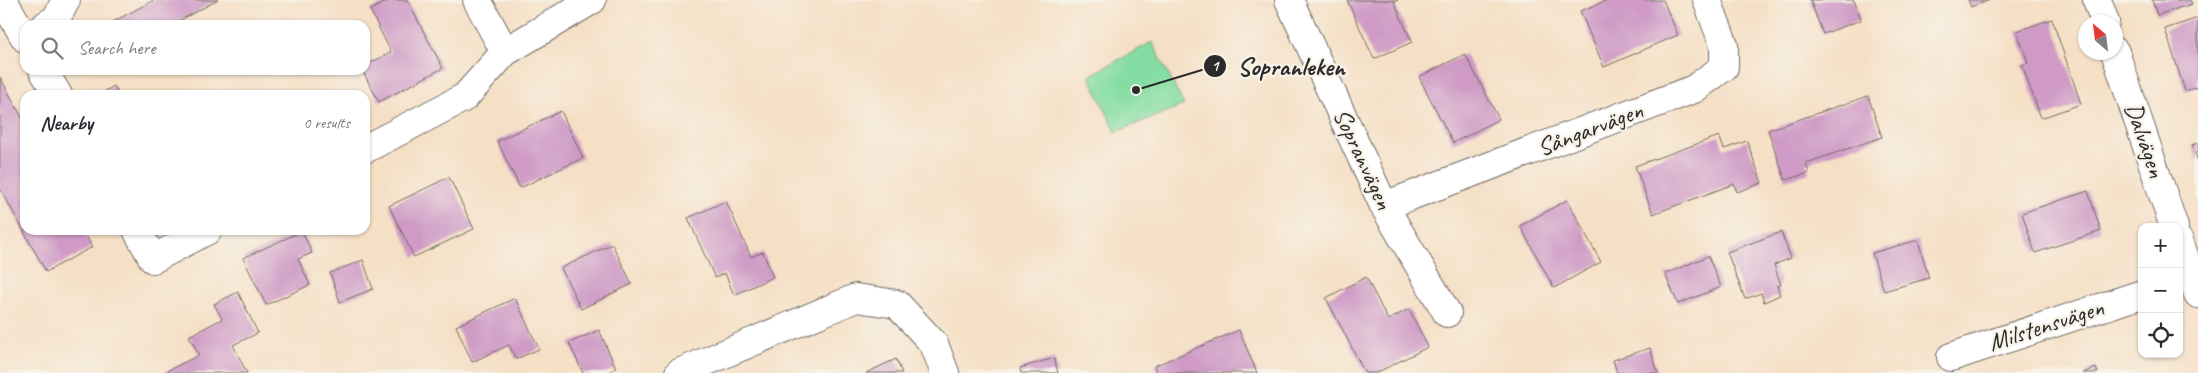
<!DOCTYPE html>
<html lang="en">
<head>
<meta charset="utf-8">
<style>
	:root { --surface:#fff; --page:#f2f2f3; --text:#2b2b33; --muted:#7c7c81; --line:#e1e1e2 }
	body { margin:0; font-family:Caveat,sans-serif; background:var(--page); color:var(--text) }
	.controls { position:absolute; right:15px; bottom:15px; display:grid; overflow:hidden; border-radius:10px; box-shadow:0 1px 4px #0004 }
	.controls button { width:45px; height:45px; display:grid; place-items:center; padding:0; border:0; border-bottom:1px solid var(--line); background:var(--surface); color:var(--text); font:25px sans-serif }
	.compass { position:absolute; left:2078px; top:15px; width:45px; height:45px; border-radius:50%; background:var(--surface); box-shadow:0 1px 4px #0004; rotate:332deg }
	.list { margin:0; padding:0; list-style:none }
	h2 { display:flex; justify-content:space-between; align-items:center; height:65px; margin:0; padding:0 20px; font-size:21px }
	h2 small { font-size:16px; font-weight:400; color:var(--muted) }
	.icon { flex:none; width:28px; height:28px; fill:none; stroke:currentColor; stroke-width:2; stroke-linecap:round; stroke-linejoin:round }
	.map { position:relative; flex:none; width:2198px; height:373px; overflow:hidden }
	.search { position:absolute; background:var(--surface); box-shadow:0 1px 4px #0004; left:20px; top:20px; width:350px; height:55px; display:flex; align-items:center; gap:12px; box-sizing:border-box; padding:0 18px; border-radius:15px; color:var(--muted); font-size:19px }
	.panel { position:absolute; background:var(--surface); box-shadow:0 1px 4px #0004; left:20px; top:90px; width:350px; height:145px; border-radius:15px }
	.map>svg:first-child { display:block }
	.green { fill:#84dda2; stroke:#588466 }
	.building { fill:#cf9bc6 }
	.lines { fill:none; stroke-linecap:round; stroke-linejoin:round }
	.minor-casing { stroke:#726a61; stroke-width:30 }
	.minor { stroke:#fff; stroke-width:28 }
	.labels { text-anchor:middle; dominant-baseline:central; stroke-width:4.5; stroke-linejoin:round; paint-order:stroke }
	.street-label { font-size:25px; fill:#2b2b2b; stroke:#f7f3e8 }
	.leader { fill:none; stroke:#2b2b2b; stroke-width:2 }
	.callout-dot { fill:#2b2b2b; stroke:#f7f3e8; stroke-width:2 }
	.mark-label { font-size:15px; text-anchor:middle; font-weight:bold; fill:#fff }
	.callout-label { font-size:26px; text-anchor:middle; font-weight:bold; fill:#2b2b2b; stroke:#f7f3e8; stroke-width:4.5; stroke-linejoin:round; paint-order:stroke }
</style>
</head>
<body>
<div class="map">
<svg width="2198" height="373" viewBox="0 0 2198 373">
	<rect width="100%" height="100%" fill="#f7f3e8"/>
	<filter id="ink" filterUnits="userSpaceOnUse"><feTurbulence type="fractalNoise" baseFrequency=".02" numOctaves="2"/><feDisplacementMap in="SourceGraphic" scale="10" xChannelSelector="R" yChannelSelector="G"/><feConvolveMatrix kernelMatrix="1 2 1 2 8 2 1 2 1" color-interpolation-filters="sRGB"/></filter>
	<filter id="wash" filterUnits="userSpaceOnUse"><feTurbulence type="fractalNoise" baseFrequency=".0096" numOctaves="4" result="noise"/><feDisplacementMap in="SourceGraphic" scale="20" xChannelSelector="R" yChannelSelector="G"/><feGaussianBlur stdDeviation="1.12" result="paint"/><feColorMatrix in="noise" values="0 0 0 0 0 0 0 0 0 0 0 0 0 0 0 0 0 1.4 0 .05"/><feComposite in="paint" operator="in"/></filter>
	<g filter="url(#wash)">
		<rect width="100%" height="100%" fill="#f5dfc5"/>
		<path class="green" d="M1152,42l32,63 -68,27 -27,-56z"/>
		<g id="blocks">
			<path class="building" d="M154,0h64l-47,25h-64z
				M390,0h17l36,68 -64,34 -17,-32h3v-4l26,-14 -21,-42z
				M1347,0h51l-4,2 18,40 -38,17z
				M1608,0h55l15,35 -74,32 -24,-56z
				M1810,0h44l7,20 -38,14z
				M1968,0h22l-19,7z
				M2152,0h38l2,4 -35,11z
				M2198,18v69l-13,4 -20,-62z
				M2052,19l29,85 -40,14 -19,-53 6,-2 -11,-32z
				M1465,54l34,65 -46,24 -34,-66z
				M0,77l25,46v107h58l9,17 -46,25 -46,-84z
				M114,86l5,9h-21z
				M1868,96l14,41 -76,26 3,10 -24,7 -17,-50z
				M561,111l22,47 -63,30 -23,-47z
				M1719,136l5,13 23,-8 15,42 -25,9 -3,-8 -81,30 -18,-48z
				M2198,143v18l-6,-16z
				M449,177l25,52 -60,28 -25,-51z
				M2088,191l13,40 -66,22 -13,-40z
				M1567,200l34,62 -47,26 -34,-62z
				M726,201l25,56 12,-5 10,25 -39,18 -9,-22 -10,5 -27,-60z
				M302,231l10,22 -14,6 12,26 -44,20 -23,-47z
				M1781,232l10,26 -17,7 7,20 -4,1 3,9 -16,7 -3,-9 -16,6 -18,-47z
				M1918,240l11,38 -45,13 -12,-38z
				M612,244l20,40 -51,25 -20,-41z
				M1708,256l13,31 -43,17 -13,-30z
				M363,260l10,29 -33,13 -10,-29z
				M1366,277l22,43 21,-11 19,38 -52,26h-11l-39,-75z
				M238,292l20,41 -25,12 14,28h-84l36,-18 -10,-19 33,-17 -8,-15z
				M515,298l24,51 -23,10 -7,-14 -37,17 -16,-36z
				M599,330l17,38 -10,5h-23l-14,-30z
				M1239,330l18,43h-100l-3,-7z
				M1650,348l8,25h-41l-4,-13z
				M1054,358l4,15h-37l-1,-5z
				M896,359l6,14h-36z
				M2096,368l2,5h-16z"/>
		</g>
	</g>
	<g filter="url(#ink)">
		<use href="#blocks" fill-opacity="0" stroke="#726a61" stroke-width="1"/>
		<g class="lines">
			<defs>
				<path id="minor" d="M3,0l22,38
					M477,0l28,52
					M1289,0l95,206 63,107
					M2097,0l8,22
					M46,25l10,-6 10,-19
					M2115,52l59,175
					M43,70l15,25
					M365,149l100,-52 40,-45 87,-52
					M1384,206l310,-117 30,-22v-22l-17,-45
					M137,230l16,29 55,-29
					M2179,241l19,53
					M1951,357l191,-63
					M679,373l177,-75 41,6 37,40 11,29"/>
			</defs>
			<use href="#minor" class="minor-casing"/>
			<use href="#minor" class="minor"/>
		</g>
	</g>
	<g class="labels">
		<g class="street-label">
			<text transform="translate(1590 129) rotate(-21)">Sångarvägen</text>
			<text transform="translate(2145 140) rotate(71)">Dalvägen</text>
			<text transform="translate(1363 159) rotate(65)">Sopranvägen</text>
			<text transform="translate(2046 325) rotate(-18)">Milstensvägen</text>
		</g>
	</g>
	<path class="leader" d="M1136 90L1215 66"/>
	<g class="callout-dot">
		<circle cx="1136" cy="90" r="5"/>
		<circle cx="1215" cy="66" r="12"/>
	</g>
	<g class="mark-label">
		<text x="1215" y="71">1</text>
	</g>
	<g class="callout-label">
		<text x="1291" y="75">Sopranleken</text>
	</g>
</svg>
<div class="controls">
<button>+</button>
<button>−</button>
<button><svg class="icon" aria-label="locate" viewBox="0 0 24 24"><circle cx="12" cy="12" r="6"/><path d="M12 2v4M12 18v4M2 12h4M18 12h4"/></svg></button>
</div>
<svg class="compass" viewBox="-18 -18 36 36"><path d="M0-13l5 13h-10z" fill="#e53935"/><path d="M0 13l5-13h-10z" fill="#7c7c81"/></svg>
<div class="search"><svg class="icon" aria-label="search" viewBox="0 0 24 24"><circle cx="10" cy="10" r="6"/><path d="M15 15l6 6"/></svg>Search here</div>
<section class="panel">
<h2>Nearby<small>0 results</small></h2>
<ul class="list">
</ul>
</section>
</div>
</body>
</html>
